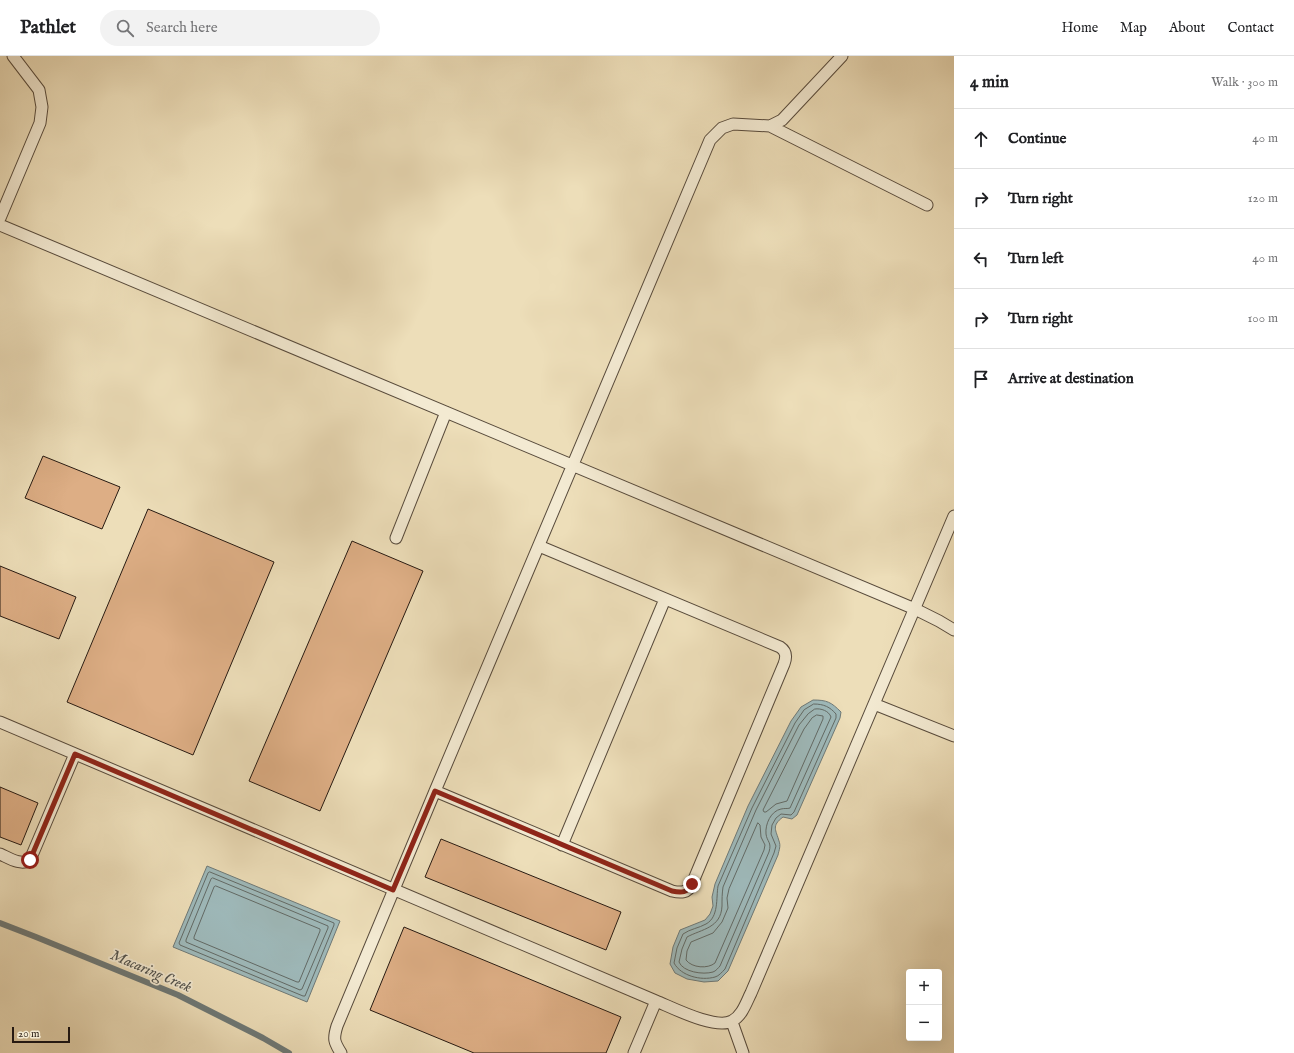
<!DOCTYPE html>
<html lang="en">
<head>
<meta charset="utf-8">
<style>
	:root { --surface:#fff; --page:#f2f2f2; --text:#202124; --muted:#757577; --line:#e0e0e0 }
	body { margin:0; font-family:"IM FELL English",serif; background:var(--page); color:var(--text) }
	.controls { position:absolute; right:12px; bottom:12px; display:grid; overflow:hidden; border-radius:4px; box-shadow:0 4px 16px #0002 }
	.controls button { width:36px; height:36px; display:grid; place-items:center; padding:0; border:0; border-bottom:1px solid var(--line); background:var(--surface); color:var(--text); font:20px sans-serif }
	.scale { position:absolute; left:12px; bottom:10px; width:58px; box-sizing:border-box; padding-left:4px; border:2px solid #271a12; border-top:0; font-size:11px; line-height:14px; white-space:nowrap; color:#271a12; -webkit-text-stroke:3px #f3ead2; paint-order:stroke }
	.stop { position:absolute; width:12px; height:12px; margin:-9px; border:3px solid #8f2418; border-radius:50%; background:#fff }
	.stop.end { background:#8f2418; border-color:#fff; box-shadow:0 1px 4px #0008 }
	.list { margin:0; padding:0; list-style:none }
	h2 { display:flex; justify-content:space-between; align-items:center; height:52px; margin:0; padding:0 16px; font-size:17px }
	h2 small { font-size:13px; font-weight:400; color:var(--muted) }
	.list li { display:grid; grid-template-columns:26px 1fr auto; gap:12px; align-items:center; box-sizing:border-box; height:60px; padding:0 16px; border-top:1px solid var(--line) }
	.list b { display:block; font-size:15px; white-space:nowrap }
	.list em { font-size:13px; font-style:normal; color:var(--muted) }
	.icon { flex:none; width:22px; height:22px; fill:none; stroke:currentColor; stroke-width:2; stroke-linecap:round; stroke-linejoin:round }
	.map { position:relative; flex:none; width:954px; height:997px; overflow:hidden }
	header { display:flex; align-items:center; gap:24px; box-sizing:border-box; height:56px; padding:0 20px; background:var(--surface); border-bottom:1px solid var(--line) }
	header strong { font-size:19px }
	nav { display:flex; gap:22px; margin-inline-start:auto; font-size:14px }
	.search { width:280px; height:36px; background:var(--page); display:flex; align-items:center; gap:10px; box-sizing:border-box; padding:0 14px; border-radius:22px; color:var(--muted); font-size:15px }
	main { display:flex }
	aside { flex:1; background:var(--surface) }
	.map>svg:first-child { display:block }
	.water { fill:#9eb9ba; stroke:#6e7977 }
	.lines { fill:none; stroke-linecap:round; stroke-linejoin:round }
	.shore { stroke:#626a66; stroke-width:1 }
	.stream { stroke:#6e7977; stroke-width:6 }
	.building { fill:#ddae85; stroke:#271a12 }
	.service-casing { stroke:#584b3c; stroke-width:13 }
	.service { stroke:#f3ead2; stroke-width:11 }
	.route { stroke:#8f2418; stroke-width:5 }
	.labels { text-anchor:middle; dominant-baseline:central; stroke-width:3.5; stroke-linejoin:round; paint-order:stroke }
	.water-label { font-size:15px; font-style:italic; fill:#51524d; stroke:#f3ead2 }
</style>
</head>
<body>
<header>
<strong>Pathlet</strong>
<div class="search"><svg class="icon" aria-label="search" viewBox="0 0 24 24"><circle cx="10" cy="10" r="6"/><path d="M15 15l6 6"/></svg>Search here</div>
<nav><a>Home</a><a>Map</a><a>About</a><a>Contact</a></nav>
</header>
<main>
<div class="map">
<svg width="954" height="997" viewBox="0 0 954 997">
	<rect width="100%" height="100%" fill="#eddeb9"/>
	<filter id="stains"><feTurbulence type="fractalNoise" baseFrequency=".005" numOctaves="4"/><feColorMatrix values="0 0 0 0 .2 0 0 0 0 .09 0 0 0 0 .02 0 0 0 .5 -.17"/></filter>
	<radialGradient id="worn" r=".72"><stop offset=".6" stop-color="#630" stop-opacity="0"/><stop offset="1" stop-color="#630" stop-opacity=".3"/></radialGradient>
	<path class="water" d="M813,644c14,0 18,2 28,12l-1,6 -43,97 -5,4 -9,-2c-12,9 -7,13 -4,24 2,5 0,9 -1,14l-50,116 -10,10 -14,1 -17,-3 -12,-6 -5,-9 3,-17 7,-17 25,-10 5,-6 3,-8 -1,-9 3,-13 33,-78 43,-85 10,-14z
		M207,810l133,55 -33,81 -134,-55z"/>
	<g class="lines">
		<path class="shore" d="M814,648c10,0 16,3 22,10v4l-42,94 -3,3 -10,-1 -5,4 -4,7 -1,9 5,12 -2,7 -49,116c-3,3 -6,7 -10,8 -14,4 -34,-1 -41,-14l3,-15 6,-14c7,-5 16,-6 23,-10 13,-7 10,-26 12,-38l34,-78 43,-85 9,-13z
			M815,653c6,-1 14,2 16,8l-41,91c-3,1 -5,0 -9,1 -10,2 -16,15 -15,25 1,8 6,8 3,18l-49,114c-2,2 -4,5 -7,6 -10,3 -30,0 -34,-10l3,-13 5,-12c15,-8 34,-9 35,-31 0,-7 0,-12 1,-19l33,-77 43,-85 9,-11z
			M817,659l6,1v3l-36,82 -11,3 -10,8h-2l-1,-2 41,-81 8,-11z
			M758,767l2,2 1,12 4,8 -1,5 -49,113c-7,6 -23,5 -29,-3l1,-9 4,-9 22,-9 9,-11 6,-14 -1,-10 2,-9z
			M210,816l124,51v2l-29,71h-2l-123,-51 -1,-2 29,-70z
			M213,822l115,48v2l-26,61 -2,1 -114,-48v-2l25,-61z
			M216,830l104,43v2l-21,51h-2l-103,-43v-2l20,-50z"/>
		<path class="stream" d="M0,867l36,14 142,58 85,43 26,15"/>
	</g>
	<path class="building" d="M43,400l77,31 -18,42 -77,-31z
		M148,453l126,53 -81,193 -126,-53z
		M352,485l71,30 -103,240 -71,-30z
		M0,510l76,31 -17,42 -59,-23z
		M0,731l38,16 -17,42 -21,-8z
		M441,783l180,73 -15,38 -181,-73z
		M404,871l217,90 -15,36h-132l-104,-43z"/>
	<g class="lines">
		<defs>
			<path id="service" d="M770,70l157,79
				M0,162l40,-95 2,-16 -3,-17 -26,-34
				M0,169l915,384 24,12 15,9
				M396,482l50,-126
				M874,648l80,32
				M0,666l656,279c17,7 60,29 76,20 10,-5 14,-18 19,-28l203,-477
				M435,735l237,100c9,2 16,2 20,-7l92,-220c3,-8 2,-13 -4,-17l-241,-101
				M562,789l103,-246
				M0,798c9,4 21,12 30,6l45,-106
				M732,966l11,31
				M341,997c-7,-11 -8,-14 -4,-27l98,-235 275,-651 12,-12 11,-4 37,2 12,-6 60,-64
				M634,997l22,-52"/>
		</defs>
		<use href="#service" class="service-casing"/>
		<use href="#service" class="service"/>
	</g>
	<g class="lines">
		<path class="route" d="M30,804l45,-106 318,136 42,-99 237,100c9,2 16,2 20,-7"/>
	</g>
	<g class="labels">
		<g class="water-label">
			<text transform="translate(151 915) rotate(23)">Macaring Creek</text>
		</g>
	</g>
	<rect width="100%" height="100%" filter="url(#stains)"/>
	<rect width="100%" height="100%" fill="url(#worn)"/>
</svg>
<div class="controls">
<button>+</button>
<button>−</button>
</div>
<div class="scale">20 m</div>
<div class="stop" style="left:30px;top:804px"></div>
<div class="stop end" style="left:692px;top:828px"></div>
</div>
<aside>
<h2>4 min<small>Walk · 300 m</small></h2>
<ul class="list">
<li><svg class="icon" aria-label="ahead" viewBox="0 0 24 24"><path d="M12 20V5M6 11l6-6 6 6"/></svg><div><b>Continue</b></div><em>40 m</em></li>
<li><svg class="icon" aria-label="right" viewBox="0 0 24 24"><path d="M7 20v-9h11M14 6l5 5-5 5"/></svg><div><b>Turn right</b></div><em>120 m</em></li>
<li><svg class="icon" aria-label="left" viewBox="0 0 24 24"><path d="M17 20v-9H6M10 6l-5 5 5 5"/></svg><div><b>Turn left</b></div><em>40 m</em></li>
<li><svg class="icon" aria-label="right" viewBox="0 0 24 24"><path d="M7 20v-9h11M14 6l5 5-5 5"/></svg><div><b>Turn right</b></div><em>100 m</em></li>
<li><svg class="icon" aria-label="arrive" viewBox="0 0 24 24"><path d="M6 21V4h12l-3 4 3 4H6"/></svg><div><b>Arrive at destination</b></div></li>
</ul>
</aside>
</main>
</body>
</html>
